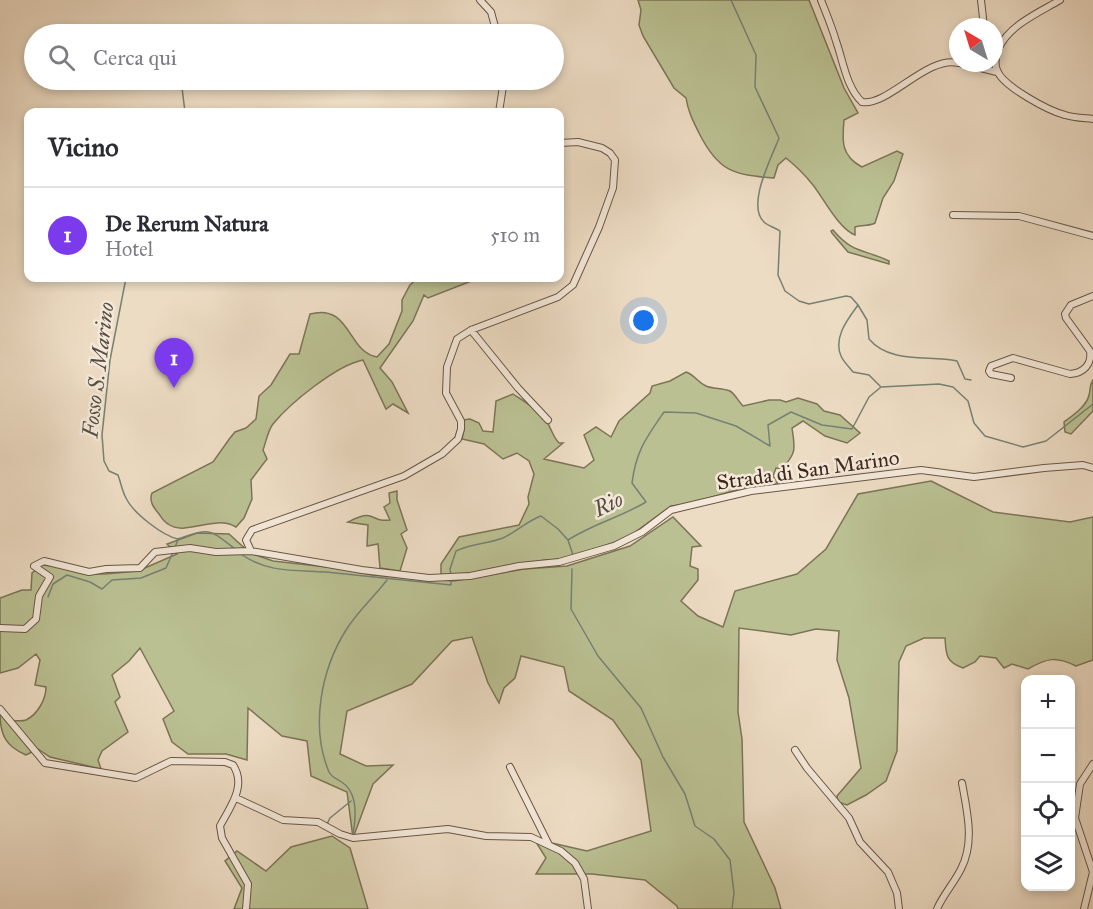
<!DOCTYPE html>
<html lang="it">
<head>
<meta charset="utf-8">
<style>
	:root { --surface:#fff; --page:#f2f2f3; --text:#2b2b33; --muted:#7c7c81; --line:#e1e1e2; --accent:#7c3aed }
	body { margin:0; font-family:"IM FELL Great Primer",serif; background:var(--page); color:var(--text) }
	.controls { position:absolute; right:18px; bottom:18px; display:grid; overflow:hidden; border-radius:12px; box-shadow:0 3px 9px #0003 }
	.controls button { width:54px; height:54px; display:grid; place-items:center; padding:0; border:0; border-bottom:2px solid var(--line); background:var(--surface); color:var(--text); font:30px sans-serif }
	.compass { position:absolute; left:949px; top:18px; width:54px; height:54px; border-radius:50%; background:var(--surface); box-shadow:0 3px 9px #0003; rotate:322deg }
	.you { position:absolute; left:644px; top:321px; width:21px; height:21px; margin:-15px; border:4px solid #fff; border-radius:50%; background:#1a73e8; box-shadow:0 0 0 9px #1a73e833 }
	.badge { display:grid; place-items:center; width:39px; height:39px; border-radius:50%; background:var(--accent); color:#fff; font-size:20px; font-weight:700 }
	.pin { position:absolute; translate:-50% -50px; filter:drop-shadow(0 2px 3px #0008) }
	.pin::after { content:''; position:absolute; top:32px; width:21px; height:18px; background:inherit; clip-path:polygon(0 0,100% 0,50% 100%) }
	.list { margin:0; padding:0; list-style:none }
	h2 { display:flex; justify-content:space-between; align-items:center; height:78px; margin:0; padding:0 24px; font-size:26px }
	h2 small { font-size:20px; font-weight:400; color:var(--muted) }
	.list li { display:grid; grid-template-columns:39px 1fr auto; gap:18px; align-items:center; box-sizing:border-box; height:96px; padding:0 24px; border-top:2px solid var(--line) }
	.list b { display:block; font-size:22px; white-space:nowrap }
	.list p { margin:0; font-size:20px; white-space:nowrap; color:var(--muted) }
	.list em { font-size:20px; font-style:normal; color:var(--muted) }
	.icon { flex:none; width:33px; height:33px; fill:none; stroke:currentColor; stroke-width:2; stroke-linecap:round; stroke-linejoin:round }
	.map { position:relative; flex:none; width:1093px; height:909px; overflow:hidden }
	.search { position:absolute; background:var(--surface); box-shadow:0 3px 9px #0003; left:24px; top:24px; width:540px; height:66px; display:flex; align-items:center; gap:15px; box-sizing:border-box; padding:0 21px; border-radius:33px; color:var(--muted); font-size:22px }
	.panel { position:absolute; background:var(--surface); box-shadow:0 3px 9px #0003; left:24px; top:108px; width:540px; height:174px; border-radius:12px }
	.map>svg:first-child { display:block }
	.green { fill:#bac092; stroke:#7c7457; stroke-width:1.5 }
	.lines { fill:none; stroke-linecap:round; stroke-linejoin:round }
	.stream { stroke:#768174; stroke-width:1.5 }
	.street-casing { stroke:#6a5546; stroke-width:8 }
	.street { stroke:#f3e8d9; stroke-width:6 }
	.labels { text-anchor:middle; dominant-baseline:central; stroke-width:5; stroke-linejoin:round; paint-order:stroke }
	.street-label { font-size:21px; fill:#3f281c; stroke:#f3e8d9 }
	.water-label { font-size:22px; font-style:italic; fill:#564d40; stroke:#f3e8d9 }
</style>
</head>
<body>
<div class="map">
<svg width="1093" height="909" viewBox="0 0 1093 909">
	<rect width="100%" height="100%" fill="#eddcc4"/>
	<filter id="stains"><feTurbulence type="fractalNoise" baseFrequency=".00333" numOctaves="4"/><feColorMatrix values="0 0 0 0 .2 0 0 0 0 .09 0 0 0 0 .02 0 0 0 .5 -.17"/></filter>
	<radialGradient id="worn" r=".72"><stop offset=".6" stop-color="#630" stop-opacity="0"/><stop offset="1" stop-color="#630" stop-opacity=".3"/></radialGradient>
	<path class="green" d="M638,0h171l35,88 14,25 -14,7c-2,21 -3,36 18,47l35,-16 6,3 -9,27 -11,17 -8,25c-7,4 -13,1 -20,4v8c-16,-6 -31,-36 -42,-50 -8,-10 -17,-19 -27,-27l-8,7 -4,13c-41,-3 -56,-7 -75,-45 -6,-12 -11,-22 -13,-35l-12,-10 -31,-52 -4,-11 2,-15z
		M833,230c20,24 31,19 56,31v3l-41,-12 -16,-19 -1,-2z
		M418,278h61l-51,20 -4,-3 -11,26 -33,47 12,14 16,31 -15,-9 -7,5 -23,-49c-26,5 -73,43 -90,64 -5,6 -7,18 -10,26l4,9 -16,21 1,19 -8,19 -8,9c-22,-13 -50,10 -68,-3 -4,-2 -7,-7 -9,-10 -6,-7 -10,-13 -7,-21l61,-31 17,-24 5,-6 11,-4 10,-9 3,-23 12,-11 19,-31h9l11,-40c41,-11 37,38 67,43l12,-13 13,-33v-11l8,-15z
		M686,372c9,3 11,10 20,14 7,3 16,2 24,5 5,3 9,11 13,15l26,-6h11l6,2 12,-4 19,6 7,7 16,4 20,18 -13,10 -22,-7 -22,-15 -11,7c3,21 5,24 -10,41l-6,-1 -3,8 5,8 -31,3 -59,17 -17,2 -44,32 -65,22h-17l-62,12 -42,3v-11l18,-27 60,-12 10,-21 -1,-7 6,-23 -5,-13 -12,-8 -14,6 -19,-15 -22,-5 2,-10 -1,-9 7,-1 9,4 4,8 10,1 3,-31 17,-7c12,8 26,16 34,28 5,8 6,15 12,21h4l-19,16 40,9 10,-8 -10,-25 12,-8 15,10 8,-16 31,-28 2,-7 18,-5z
		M1093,380v31l-22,23 -6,-2 -1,-10c8,-6 23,-16 25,-27 2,-7 0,-9 4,-15z
		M931,481l62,31 77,10 23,-5v143l-17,6c-20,-10 -29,-8 -48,3l-16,-5 -8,4 -8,-10 -16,-2 -5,6 -12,6c-17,-6 -17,-13 -18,-30h-21l-18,8 -7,16 -2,89 -11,30 -20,14 -19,10 -9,-3 -1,-6 24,-28 -12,-70 -12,-38 2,-29 -23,-2 -25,6 -52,-7 -1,84 4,27 2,83 31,66 6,21h-103l-1,-3 -32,-26 -53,-6h-56l10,-16 -12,-19 53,12 64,-20 -10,-71 -28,-40 -44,-29 -5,-24 -43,-11 -6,22 -11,10 -5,15 -11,-20 -16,-46 -20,4 -40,43 -65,27 -7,43 26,12 27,-1 -20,19 -20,54 -6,-46 -36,-16 -4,-35 -25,-5 -34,-28 -1,52 -21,-6h-38l-16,-12 -9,-23 11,-8 -34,-63 -11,13 -17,14 8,22 -5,5 13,30 -26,19 -4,9 3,9 -51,-12 -12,-8 -12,6c-21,-9 -26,-21 -26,-42l6,7c5,0 15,2 20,0 12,-6 20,-21 20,-33l-11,-2 5,-25 -4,-6 -18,14 -18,5v-75l22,-8h9l1,-17 11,-8 19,2 23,7h20l33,-3 39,-17 -10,-10 30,-11 32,1 21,19 23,8 72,8 27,6 82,6 70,-12 43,-3 63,-20 43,-29 28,29 -9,1 -2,19 8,3v11l-17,21 17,15 25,11 12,-36 62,-17 29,-25 32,-55z
		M397,491v9l10,30 -6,4 6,14 -7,23 -20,-3 -2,-24 -11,2 1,-21 -20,-3c6,-3 15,-8 22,-6 9,3 8,5 20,4l-6,-13 6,-4 -1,-10z
		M332,836l18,12 18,61h-134l8,-21 -17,-27 12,-10 29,20 25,-24z"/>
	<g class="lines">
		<path class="stream" d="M731,0l25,55 -1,32 24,51c-7,19 -33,67 -15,84 4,4 12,6 16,9l-2,44 7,16 14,10 10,3 37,-8 5,1 7,8c-10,14 -25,32 -17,51 2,5 8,11 12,16l16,3 11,11
			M182,88l3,24
			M126,278l-16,82 -8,75 2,26 5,10 9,4c3,8 4,16 8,23 7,15 37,38 52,41
			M858,305l9,15 2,19c21,25 59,16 88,22l8,18 6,1
			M568,540l5,15
			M175,548l3,-9c33,-11 30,-11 57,10
			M241,554c26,19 54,16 85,18 42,4 83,9 125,13v-5
			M572,569l-1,40 27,47 43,52 22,49 22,37 10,32 19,13 16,21 4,33 -2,16
			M451,575l-1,-6 6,-18c17,-8 31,-7 47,-13 13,-6 24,-17 38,-22l17,13 10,11c25,-16 53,-23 78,-38l-14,-19c4,-32 14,-45 32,-71l32,1 40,13 34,20 -2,-21 23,-13 31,13 30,4 17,-32 12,-10 58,-3 14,3 15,14 6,22 11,13 38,11 23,-6 47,-37
			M48,597l5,-13 14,-9 23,7 12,7 10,-9 29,-2 25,-10 7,-16
			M327,824l3,-6 21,-17
			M353,834c3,-16 5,-40 -10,-51 -5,-4 -11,-5 -14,-11 -19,-45 -8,-102 17,-142 12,-19 28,-33 41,-50"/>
		<defs>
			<path id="street" d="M480,0l11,12 6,22
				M821,0c5,13 11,27 15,41 7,19 10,46 26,61 25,5 66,-47 96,-39
				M981,0l3,27
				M1060,0c-20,12 -51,25 -61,48 -3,7 -5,15 -2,22 5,16 52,41 68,45 9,3 19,3 28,4
				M960,63l37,9
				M499,112l5,-32
				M560,143l18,-1 24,6 8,5 5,7 -2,28 -14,39 -26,58 -15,12 -87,33 -14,9 -10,28 -1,26 15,28v8l-3,10 -16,15 -38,22 -152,54 -6,10 5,11 111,19 67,8 41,-2 49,-10 40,-4 55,-16 28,-14 29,-22 80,-19 170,-21 53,7 70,-9 39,-3 10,3
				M953,215l66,1 74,20
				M471,330l47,58 30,32
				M1011,378l-20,-4 -2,-3 2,-5 22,-8 57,16c14,-1 22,-10 20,-23l-24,-33 -1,-4 6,-9 22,-9
				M0,628l25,1 11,-10 3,-23 11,-19 -16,-11 10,-5 45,11 17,-3 34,-1 15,-16 35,-4 26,4 35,-1
				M0,709l45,54 91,15 35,-17 54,1 8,3c14,21 -3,42 -13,61l2,12 26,46 -2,25
				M795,750l12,18 42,50 11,24 28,30 9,21 2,16
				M510,767l39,78
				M236,798l47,22 35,2 22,12 13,4 95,-9 38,7 45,1 30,14 14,12 9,16 4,30
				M937,909c6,-14 17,-26 24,-40 14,-27 6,-58 1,-86
				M1084,909l9,-37 -18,-54 5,-34 13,-20"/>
		</defs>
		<use href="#street" class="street-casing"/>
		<use href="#street" class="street"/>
	</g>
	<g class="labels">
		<g class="street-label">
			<text transform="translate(808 470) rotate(-8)">Strada di San Marino</text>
		</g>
		<g class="water-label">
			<text transform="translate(98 370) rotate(-83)">Fosso S. Marino</text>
			<text transform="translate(608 504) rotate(-26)">Rio</text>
		</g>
	</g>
	<rect width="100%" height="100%" filter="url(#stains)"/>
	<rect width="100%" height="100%" fill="url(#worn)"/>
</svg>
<div class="controls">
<button>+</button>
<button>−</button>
<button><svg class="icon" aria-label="locate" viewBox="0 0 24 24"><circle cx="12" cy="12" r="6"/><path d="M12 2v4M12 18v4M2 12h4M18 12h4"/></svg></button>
<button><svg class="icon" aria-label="layers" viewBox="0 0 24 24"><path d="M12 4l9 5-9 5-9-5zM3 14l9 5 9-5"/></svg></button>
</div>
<svg class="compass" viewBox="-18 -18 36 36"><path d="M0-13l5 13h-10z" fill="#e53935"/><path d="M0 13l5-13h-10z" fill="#7c7c81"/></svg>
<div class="you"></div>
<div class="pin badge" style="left:174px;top:388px">1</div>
<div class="search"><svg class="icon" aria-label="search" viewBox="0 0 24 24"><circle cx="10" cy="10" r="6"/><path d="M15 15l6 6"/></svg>Cerca qui</div>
<section class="panel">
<h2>Vicino<small></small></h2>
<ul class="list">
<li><span class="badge">1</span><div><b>De Rerum Natura</b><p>Hotel</p></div><em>510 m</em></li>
</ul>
</section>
</div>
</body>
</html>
